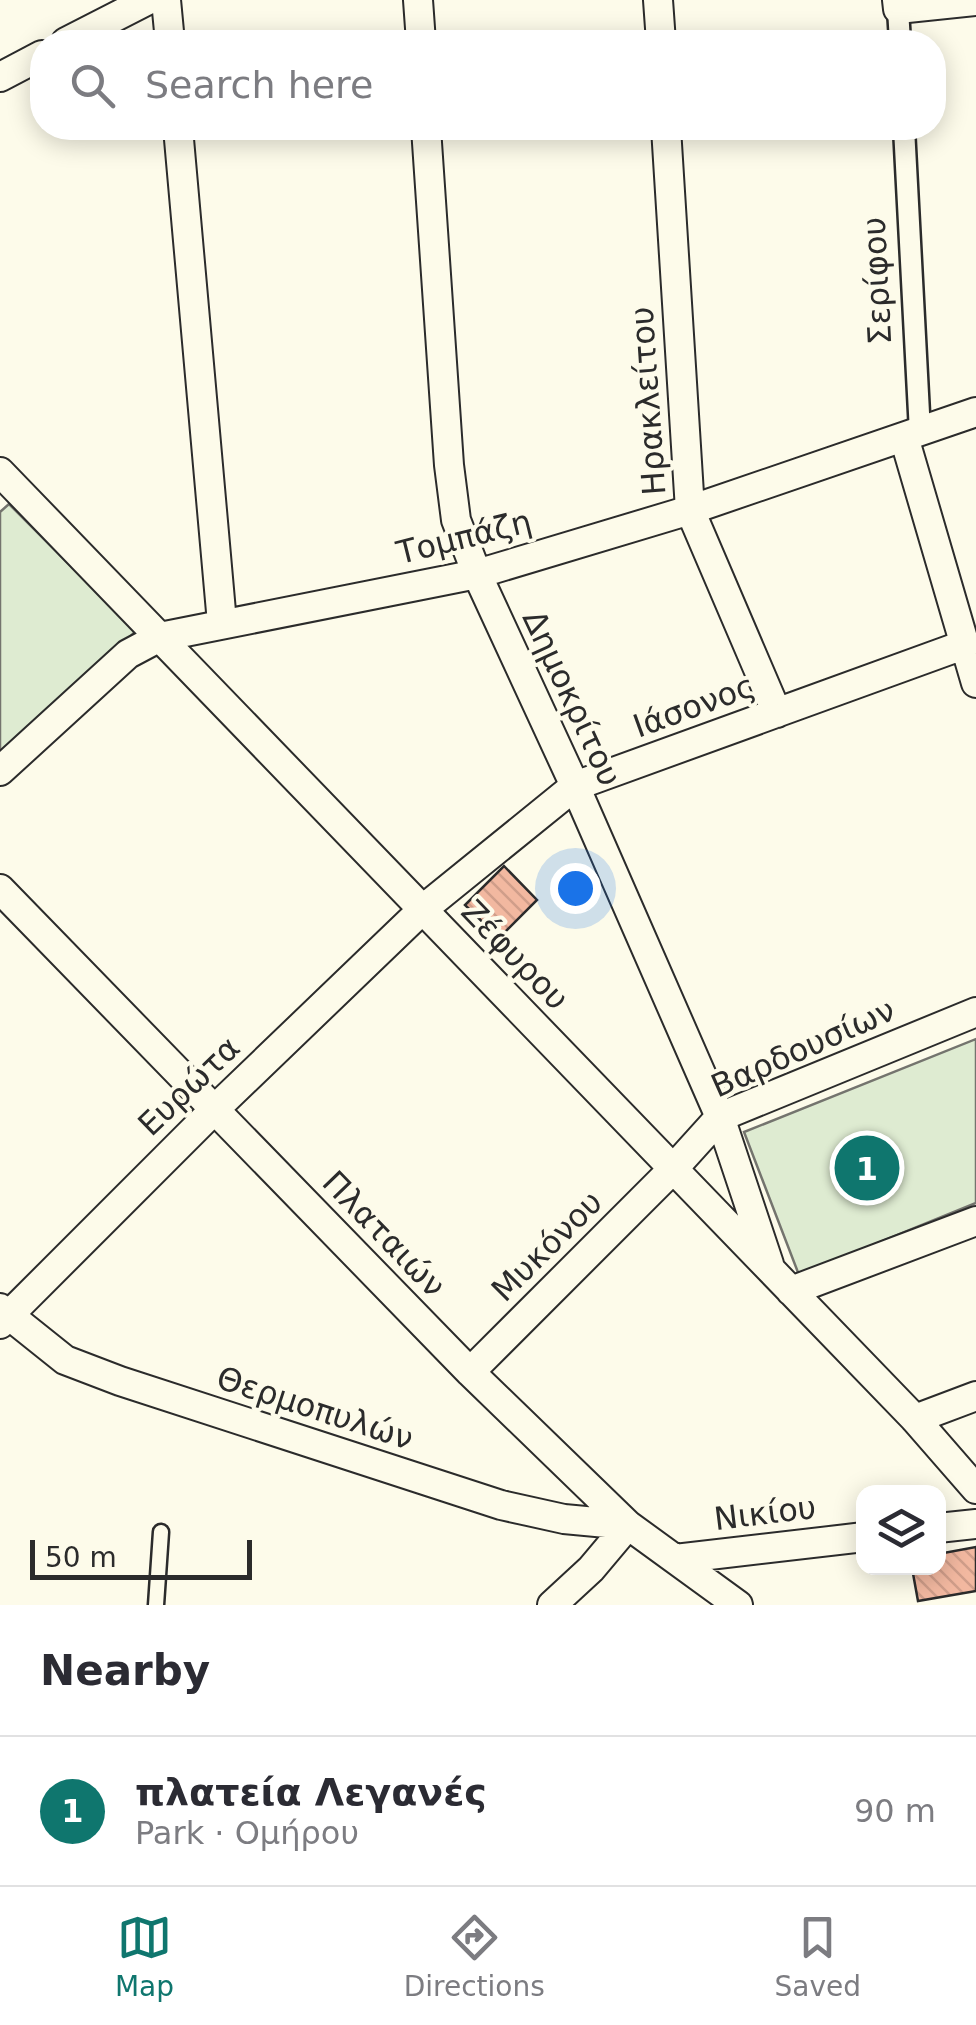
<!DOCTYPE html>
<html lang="en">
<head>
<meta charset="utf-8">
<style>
	:root { --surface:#fff; --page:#f2f2f3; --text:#2b2b33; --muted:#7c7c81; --line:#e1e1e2; --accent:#0f766e }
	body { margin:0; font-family:"DejaVu Sans",sans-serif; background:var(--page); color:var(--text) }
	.controls { position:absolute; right:30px; bottom:30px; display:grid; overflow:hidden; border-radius:20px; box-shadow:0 5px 25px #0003 }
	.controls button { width:90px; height:90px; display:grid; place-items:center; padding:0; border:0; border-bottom:2px solid var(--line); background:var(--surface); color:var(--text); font:50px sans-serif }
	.scale { position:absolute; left:30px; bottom:25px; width:222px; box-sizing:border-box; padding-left:10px; border:5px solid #2b2b2b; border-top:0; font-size:28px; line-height:35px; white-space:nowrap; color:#2b2b2b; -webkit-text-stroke:8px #fdfbea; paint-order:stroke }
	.you { position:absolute; left:575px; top:888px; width:35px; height:35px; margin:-25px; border:8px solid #fff; border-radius:50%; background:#1a73e8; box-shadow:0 0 0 15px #1a73e833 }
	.badge { display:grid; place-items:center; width:65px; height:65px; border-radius:50%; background:var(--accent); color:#fff; font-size:32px; font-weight:700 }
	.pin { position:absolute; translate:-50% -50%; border:5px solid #fff; box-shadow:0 2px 10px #0006 }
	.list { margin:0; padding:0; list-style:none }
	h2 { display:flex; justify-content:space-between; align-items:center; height:130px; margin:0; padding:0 40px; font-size:42px }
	h2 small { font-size:32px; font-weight:400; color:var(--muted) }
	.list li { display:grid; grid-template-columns:65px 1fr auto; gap:30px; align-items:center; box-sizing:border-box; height:150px; padding:0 40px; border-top:2px solid var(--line) }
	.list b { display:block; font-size:38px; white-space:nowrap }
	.list p { margin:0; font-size:32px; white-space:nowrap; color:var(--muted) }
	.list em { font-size:32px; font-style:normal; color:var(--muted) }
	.icon { flex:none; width:55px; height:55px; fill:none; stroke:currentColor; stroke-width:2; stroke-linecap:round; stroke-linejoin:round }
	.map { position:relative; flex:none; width:976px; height:1605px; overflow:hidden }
	.search { position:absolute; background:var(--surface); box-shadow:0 5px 25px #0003; left:30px; right:30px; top:30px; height:110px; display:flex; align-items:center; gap:25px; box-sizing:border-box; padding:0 35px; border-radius:40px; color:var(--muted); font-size:38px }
	.sheet { height:280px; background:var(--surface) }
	nav { display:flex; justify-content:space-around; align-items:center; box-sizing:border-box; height:140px; border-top:2px solid var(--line); background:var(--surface); font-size:28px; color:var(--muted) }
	nav a { display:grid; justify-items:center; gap:5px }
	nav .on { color:var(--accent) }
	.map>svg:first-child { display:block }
	.green { fill:#deebd1; stroke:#74746e; stroke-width:2.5 }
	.building { fill:url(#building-back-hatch); stroke:#2b2b2b; stroke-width:2.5 }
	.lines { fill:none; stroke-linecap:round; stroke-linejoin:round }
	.service-casing { stroke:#2b2b2b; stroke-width:19 }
	.pedestrian-casing { stroke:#2b2b2b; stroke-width:25 }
	.minor-casing { stroke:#2b2b2b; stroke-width:32 }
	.service { stroke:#fdfbea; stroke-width:14 }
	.pedestrian { stroke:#fdfbea; stroke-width:20 }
	.minor { stroke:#fdfbea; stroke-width:28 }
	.labels { text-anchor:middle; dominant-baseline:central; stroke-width:8; stroke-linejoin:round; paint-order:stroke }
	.street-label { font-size:32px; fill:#2b2b2b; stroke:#fdfbea }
</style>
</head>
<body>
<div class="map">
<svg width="976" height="1605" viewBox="0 0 976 1605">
	<defs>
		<pattern id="building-back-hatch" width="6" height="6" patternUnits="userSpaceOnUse" patternTransform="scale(2.5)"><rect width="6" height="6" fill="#f2b8a0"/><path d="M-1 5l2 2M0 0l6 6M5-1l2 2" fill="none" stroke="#d09e8a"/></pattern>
	</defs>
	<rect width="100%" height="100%" fill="#fdfbea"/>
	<path class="green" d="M9,504l127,127 -136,130v-249z
		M976,1039v164l-177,72 -55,-143z"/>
	<path class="building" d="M504,866l33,34 -38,38 -34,-33z
		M976,1547v44l-58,10 -6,-33h26v-14z"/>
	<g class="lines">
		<defs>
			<path id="service" d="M156,1605l5,-73"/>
			<path id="pedestrian" d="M898,9l2,33
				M904,128l16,304"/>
			<path id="minor" d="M166,0l4,42
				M418,0l3,42
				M658,0l3,42
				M897,0l1,9 78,-8
				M66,42l82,-42
				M0,77l42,-22
				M178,128l44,495
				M426,128l23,337 7,55 21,54 98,212 145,331 49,147
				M666,128l24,382 87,203
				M904,437l72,246
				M0,472l915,947 61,70
				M0,771l128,-117 32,-17 317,-63 213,-64 286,-98
				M0,889l470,483 158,153 110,80
				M791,1291l185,-70
				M0,1308l65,52 55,21 381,124 63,14 64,6
				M0,1324l215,-215 207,-199 153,-124 391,-142
				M470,1372l203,-203 47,-52 256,-105
				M915,1419l61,-23
				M938,1528l38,-4
				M675,1559l189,-22
				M552,1605l39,-36 37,-44"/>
		</defs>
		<use href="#service" class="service-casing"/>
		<use href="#pedestrian" class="pedestrian-casing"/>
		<use href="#minor" class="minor-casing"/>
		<use href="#service" class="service"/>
		<use href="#pedestrian" class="pedestrian"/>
		<use href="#minor" class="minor"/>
	</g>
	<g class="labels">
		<g class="street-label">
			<text transform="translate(877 281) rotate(-93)">Σερίφου</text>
			<text transform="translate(648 401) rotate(-94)">Ηρακλείτου</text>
			<text transform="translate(464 537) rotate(-14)">Τομπάζη</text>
			<text transform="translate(572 698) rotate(65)">Δημοκρίτου</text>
			<text transform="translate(694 706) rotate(-20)">Ιάσονος</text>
			<text transform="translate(515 955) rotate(46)">Ζέφυρου</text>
			<text transform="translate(803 1048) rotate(-24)">Βαρδουσίων</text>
			<text transform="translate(189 1086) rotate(-44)">Ευρώτα</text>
			<text transform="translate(384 1234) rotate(46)">Πλαταιών</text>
			<text transform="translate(547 1246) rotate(-45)">Μυκόνου</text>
			<text transform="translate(315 1408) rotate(18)">Θερμοπυλών</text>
			<text transform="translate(765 1513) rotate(-7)">Νικίου</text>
		</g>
	</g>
</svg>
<div class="controls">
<button><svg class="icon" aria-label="layers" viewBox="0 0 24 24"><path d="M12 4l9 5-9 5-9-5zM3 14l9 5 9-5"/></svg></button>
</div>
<div class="scale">50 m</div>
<div class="you"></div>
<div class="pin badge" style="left:867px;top:1168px">1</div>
<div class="search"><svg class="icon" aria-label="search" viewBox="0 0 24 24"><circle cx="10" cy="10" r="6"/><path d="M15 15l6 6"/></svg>Search here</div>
</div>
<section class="sheet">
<h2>Nearby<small></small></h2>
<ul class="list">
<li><span class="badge">1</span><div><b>πλατεία Λεγανές</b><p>Park · Ομήρου</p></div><em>90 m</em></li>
</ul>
</section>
<nav>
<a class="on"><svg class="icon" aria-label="map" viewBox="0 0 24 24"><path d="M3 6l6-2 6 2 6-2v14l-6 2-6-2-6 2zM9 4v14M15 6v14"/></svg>Map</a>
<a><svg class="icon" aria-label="directions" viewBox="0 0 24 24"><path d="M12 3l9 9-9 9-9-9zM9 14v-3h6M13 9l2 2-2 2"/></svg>Directions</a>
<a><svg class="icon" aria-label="saved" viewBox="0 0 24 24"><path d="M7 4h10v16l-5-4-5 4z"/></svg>Saved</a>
</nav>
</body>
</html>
